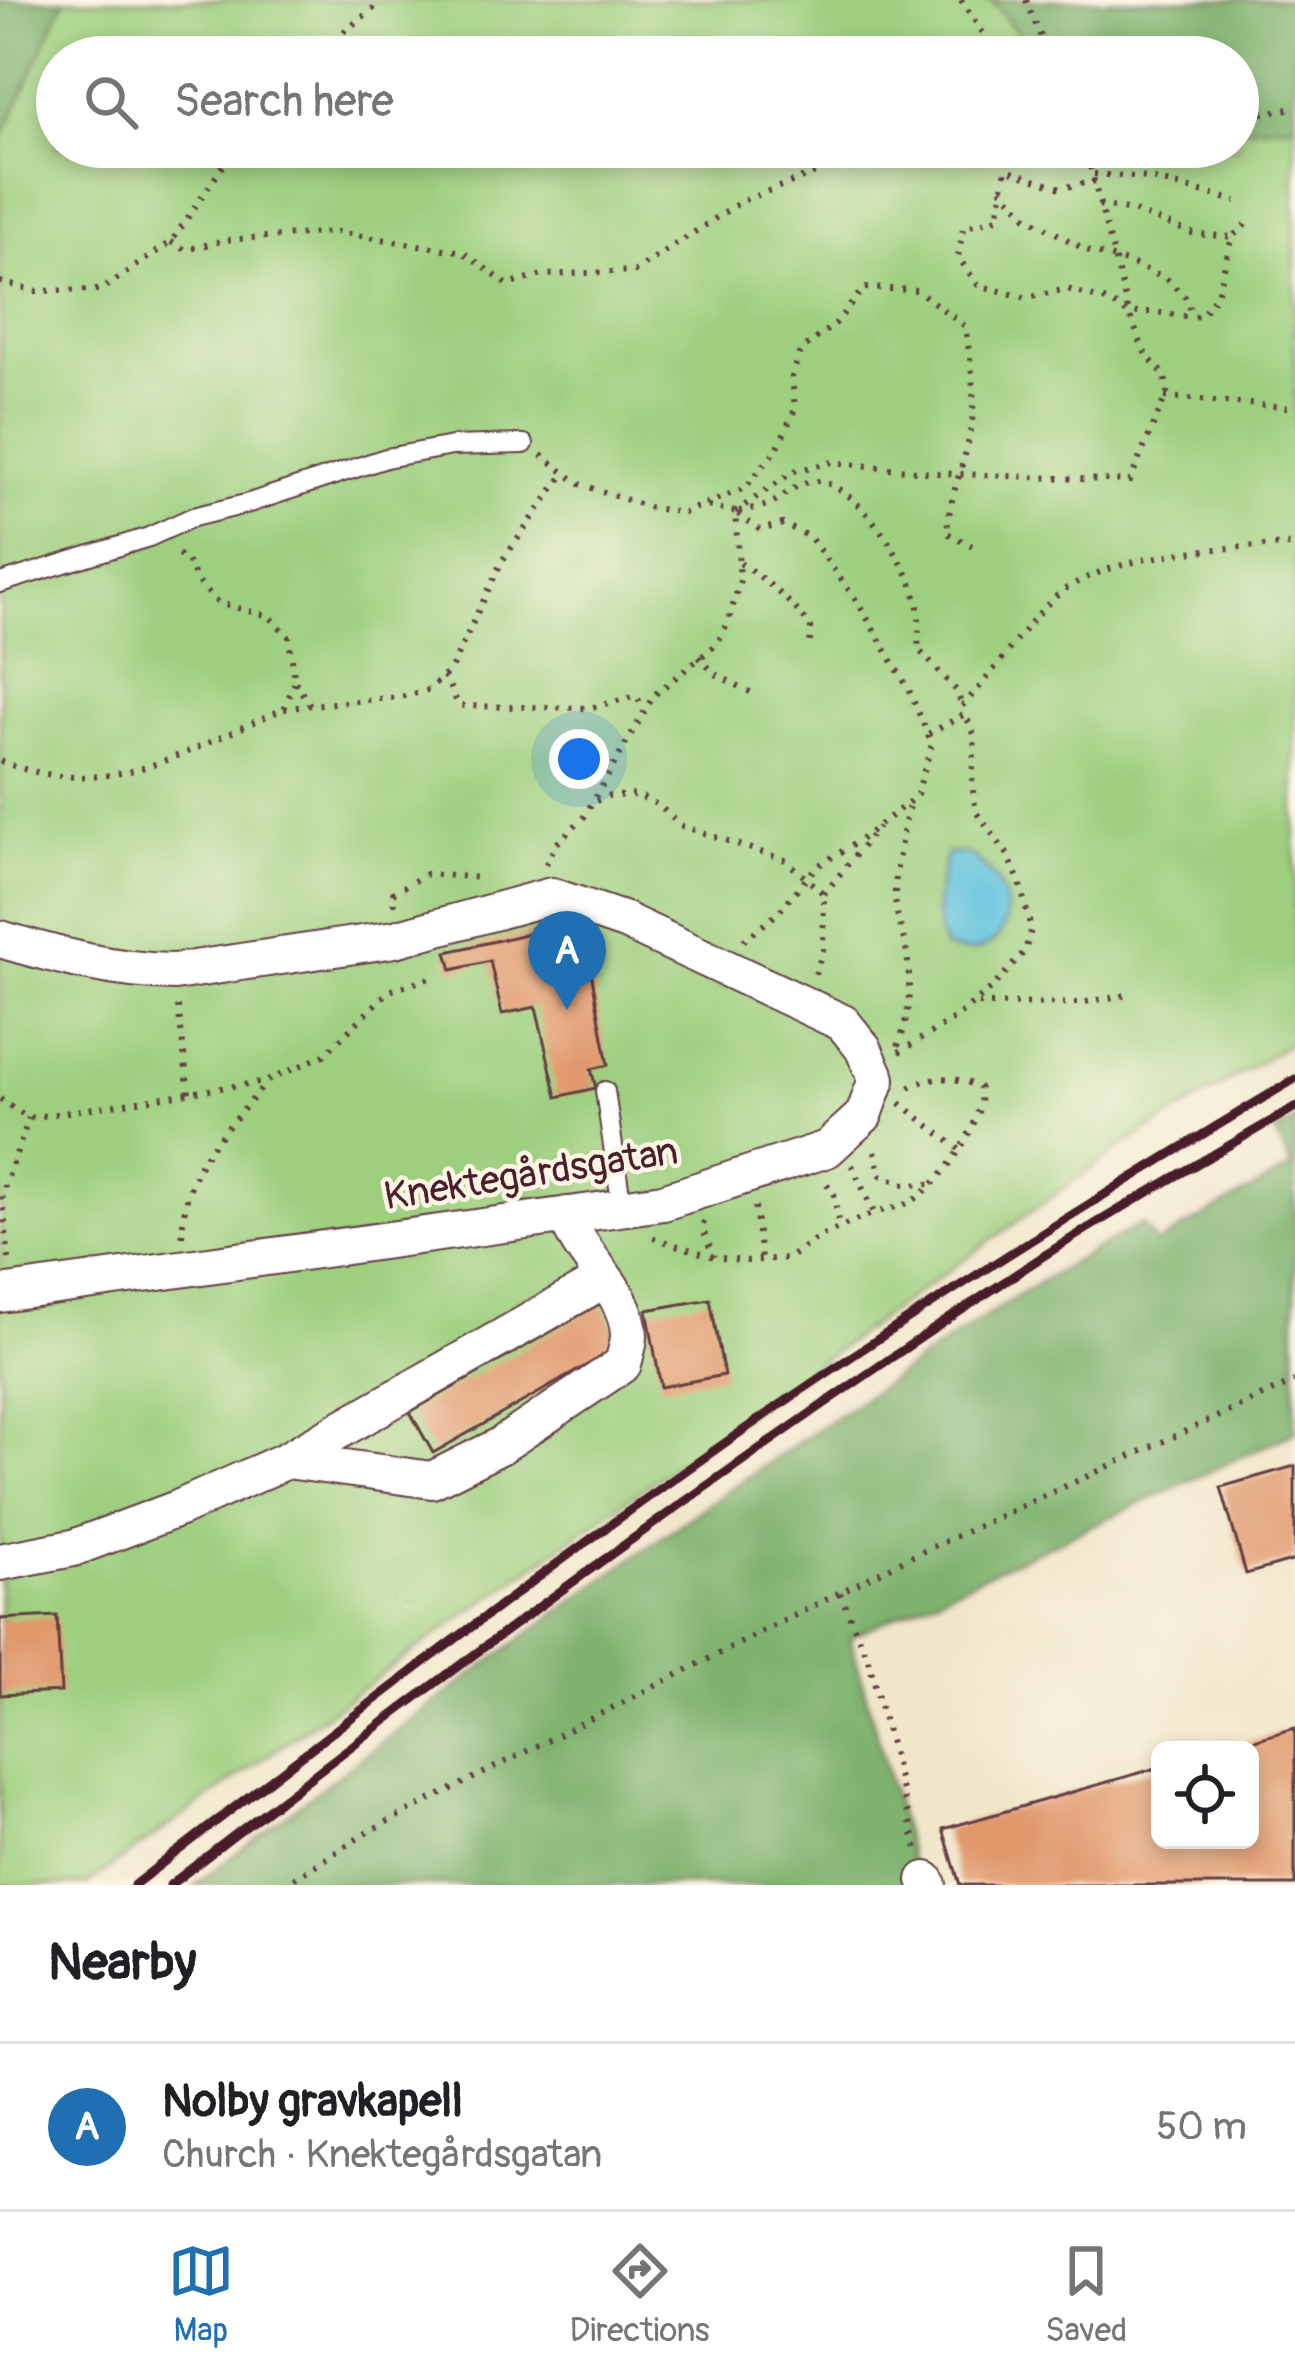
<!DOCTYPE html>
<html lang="en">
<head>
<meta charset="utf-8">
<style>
	:root { --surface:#fff; --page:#f6f6f6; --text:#202124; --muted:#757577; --line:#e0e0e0; --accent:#1f6fb2 }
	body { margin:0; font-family:Pangolin,sans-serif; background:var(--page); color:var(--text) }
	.controls { position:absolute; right:36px; bottom:36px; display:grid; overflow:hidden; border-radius:18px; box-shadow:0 6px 18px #0003 }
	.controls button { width:108px; height:108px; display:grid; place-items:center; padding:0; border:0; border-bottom:3px solid var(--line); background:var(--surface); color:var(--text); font:60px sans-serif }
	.you { position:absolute; left:579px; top:759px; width:42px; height:42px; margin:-30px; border:9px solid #fff; border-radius:50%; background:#1a73e8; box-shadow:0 0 0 18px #1a73e833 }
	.badge { display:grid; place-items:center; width:78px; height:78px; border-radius:50%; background:var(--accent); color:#fff; font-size:39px; font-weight:700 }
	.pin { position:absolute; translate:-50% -99px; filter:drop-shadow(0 3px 6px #0008) }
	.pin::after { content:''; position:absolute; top:63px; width:42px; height:36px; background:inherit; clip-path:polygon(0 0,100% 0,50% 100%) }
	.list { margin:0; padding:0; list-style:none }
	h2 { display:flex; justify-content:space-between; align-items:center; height:156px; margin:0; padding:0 48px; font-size:51px }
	h2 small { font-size:39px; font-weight:400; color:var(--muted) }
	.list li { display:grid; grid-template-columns:78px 1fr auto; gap:36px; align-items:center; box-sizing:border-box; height:168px; padding:0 48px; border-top:3px solid var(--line) }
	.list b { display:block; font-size:45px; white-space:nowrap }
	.list p { margin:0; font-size:39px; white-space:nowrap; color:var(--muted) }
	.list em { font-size:39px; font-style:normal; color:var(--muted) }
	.icon { flex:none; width:66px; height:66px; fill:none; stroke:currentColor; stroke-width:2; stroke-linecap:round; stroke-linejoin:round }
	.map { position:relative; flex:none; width:1295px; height:1885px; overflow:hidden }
	.search { position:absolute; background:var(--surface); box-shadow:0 6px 18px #0003; left:36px; right:36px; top:36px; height:132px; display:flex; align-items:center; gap:30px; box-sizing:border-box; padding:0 42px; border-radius:66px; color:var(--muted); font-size:45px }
	.sheet { height:324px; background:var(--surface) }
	nav { display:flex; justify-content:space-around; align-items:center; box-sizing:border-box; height:168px; border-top:3px solid var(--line); background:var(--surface); font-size:33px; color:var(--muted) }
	nav a { display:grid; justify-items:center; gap:6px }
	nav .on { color:var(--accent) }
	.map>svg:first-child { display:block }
	.green { fill:#9dcf7f; stroke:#747755; stroke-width:3 }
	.forest { fill:#7eb26e; stroke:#64684c; stroke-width:3 }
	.water { fill:#5fc2de; stroke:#547084; stroke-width:3 }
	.building { fill:#e0986c }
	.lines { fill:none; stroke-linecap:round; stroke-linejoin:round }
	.lane-casing { stroke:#633d43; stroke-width:22 }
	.street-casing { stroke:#633d43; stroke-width:40 }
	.path { stroke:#633d43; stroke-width:6; stroke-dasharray:3 9; stroke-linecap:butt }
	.lane { stroke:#fff; stroke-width:18 }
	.street { stroke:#fff; stroke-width:36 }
	.rail { stroke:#4a1f2b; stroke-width:9 }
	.labels { text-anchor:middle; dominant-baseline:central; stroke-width:9; stroke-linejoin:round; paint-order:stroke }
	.street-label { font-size:39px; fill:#4a1f2b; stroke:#fcf5e5 }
</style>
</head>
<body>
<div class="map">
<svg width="1295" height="1885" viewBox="0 0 1295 1885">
	<rect width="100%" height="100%" fill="#fcf5e5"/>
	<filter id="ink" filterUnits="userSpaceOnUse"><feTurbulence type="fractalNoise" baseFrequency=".00833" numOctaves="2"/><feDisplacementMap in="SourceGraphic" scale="24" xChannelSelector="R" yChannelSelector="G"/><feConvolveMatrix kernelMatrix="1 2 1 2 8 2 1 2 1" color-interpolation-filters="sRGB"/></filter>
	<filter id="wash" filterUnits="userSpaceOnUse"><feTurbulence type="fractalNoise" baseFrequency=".004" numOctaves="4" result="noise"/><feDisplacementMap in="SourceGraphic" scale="48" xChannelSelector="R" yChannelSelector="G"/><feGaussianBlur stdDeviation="2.7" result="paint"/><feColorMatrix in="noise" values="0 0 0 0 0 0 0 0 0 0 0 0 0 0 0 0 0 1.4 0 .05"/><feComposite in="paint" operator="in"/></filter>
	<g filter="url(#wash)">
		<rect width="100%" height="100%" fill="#f1e6ca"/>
		<path class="green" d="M64,0h927l46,57h-980v90h1181v-19l57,-4v916l-173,107 -1036,738h-86v-1742z"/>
		<path class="forest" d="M0,0h64l-64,143z
			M991,0h304v124l-57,4v-71h-201z
			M1295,1120v312l-445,205 68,248h-723c209,-162 420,-319 639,-467 101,-67 200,-138 308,-194l14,20 136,-77 -17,-35z"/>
		<path class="water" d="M947,854h22c17,13 37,31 37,55 1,37 -33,50 -62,38 -13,-31 -7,-61 3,-93z"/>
		<g id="blocks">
			<path class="building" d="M539,931l4,16 19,-4 2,6 22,-5 22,121 -17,4 5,19 -39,9 -21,-90 -34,7 -12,-53 -38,9 -5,-18z
				M710,1299l14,76 -63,12 -14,-77z
				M601,1303l23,41 -191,109 -23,-41z
				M1295,1466v94l-49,14 -25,-87z
				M57,1616l4,76 -61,3v-76z
				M1295,1728v157h-335l-17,-56 217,-62v73h90v-90l-26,-1z"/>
		</g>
	</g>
	<g filter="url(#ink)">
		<use href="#blocks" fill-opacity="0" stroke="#633d43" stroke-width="3"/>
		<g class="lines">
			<defs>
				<path id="lane" d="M0,583l149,-46 44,-20 53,-13 140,-46 66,-12 72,-2
					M605,1091l17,117"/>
				<path id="street" d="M0,939c58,17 113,32 174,33l221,-33 156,-43 74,25 218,102 20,25 14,31 -13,36 -37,34 -164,53 -663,92
					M287,1460l316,-180
					M0,1562l73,-14 107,-40 107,-48 145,20 68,-34 123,-82c2,-9 6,-20 6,-29 -1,-45 -51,-78 -62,-120
					M926,1880l2,5"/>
			</defs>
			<use href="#lane" class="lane-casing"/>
			<use href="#street" class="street-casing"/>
			<path class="path" d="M961,0l38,57
				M1026,0l19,47 10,10
				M303,57l22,-11 48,-37 4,-9
				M1238,117l57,-9
				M1094,174l53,4 89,23
				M1095,181l-34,7 -55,-19 -8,49 -35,10 -5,29 20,28 49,13 40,-9 43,13 19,12c32,-6 43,4 72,2l16,-21 15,-58 15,-14
				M1001,188l26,29 59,33 47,14 35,16 17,17 8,20
				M1099,205l34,6 62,23 37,3
				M171,242l15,8 39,-10 112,-8 126,20 45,33 34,-10 93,-4 107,-70 141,-54
				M0,282l36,9 65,-1 70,-48 65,-95
				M1165,397l130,11
				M541,455l39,29 68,23 35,6 62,-25 32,-39 18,-40 -3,-32 8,-26 36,-28 28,-35 53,2 48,36c5,31 11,63 7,95 -4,38 -23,72 -25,112l25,13
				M739,511c9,-2 19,-3 28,-6 17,-6 30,-25 50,-24 40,3 93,85 100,120 3,15 2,32 1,48l38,41 7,18
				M735,512l59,-41 39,-9 101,11 196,8 37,-88 -2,-18 -19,-20 -17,-41 -44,-167
				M738,514l22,16 23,-6 27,13 47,64 51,87 24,56 -15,50 -7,7 -51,40 -43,26 -39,47 -34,27
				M740,563c23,14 56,43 71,64l-1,15
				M699,657l16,17 39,20
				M444,676l15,30 131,2 46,-12 8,13
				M295,682l15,23 91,-8 28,-7 22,-21 51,-108 62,-87
				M962,706c33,-33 57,-75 91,-107 49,-46 177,-53 242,-54
				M284,709l26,-4
				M0,761c111,43 183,-10 284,-52l11,-27 -6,-45 -20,-21 -51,-13 -19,-20 -13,-24 -11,-6
				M596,801l12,-5 30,-1 22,11 19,19 106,35 39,34 -1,56 -8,25
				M546,864l10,-20 28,-27 70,-122 63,-51 12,-24 11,-40 -5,-68 -28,-6
				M824,894l54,-67
				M394,905l-1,-12 33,-19 57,4
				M978,1004l101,-1 54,-9
				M178,1006l11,87
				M898,1046c12,-28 13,-63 9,-93 -3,-18 -11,-35 -12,-55 -1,-23 8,-69 14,-92
				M899,1052l55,-33 37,-30 34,-38 6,-22 -11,-46 -12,-28 -32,-43 -4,-27 3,-49 -10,-22 -37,20
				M0,1099l29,19 238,-37 57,-26 65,-64 41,-13
				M900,1103l59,46
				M875,1151l6,24 26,10 23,-1
				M852,1165l22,48c12,-4 27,-6 38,-12 26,-14 78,-84 67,-114 -23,-11 -49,-12 -70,1
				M827,1184l7,10 5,34
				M755,1207l6,52
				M704,1222l-2,6 12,29
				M182,1236c3,-76 39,-97 83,-152
				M653,1238l61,19 32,4 43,-3 31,-22 54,-23
				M9,1259l-7,-65 27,-76
				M840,1593l29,69 49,191
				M284,1885l87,-55 533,-270 391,-179"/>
			<use href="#lane" class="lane"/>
			<use href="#street" class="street"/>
			<path class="rail" d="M134,1885c182,-141 364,-281 551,-414 197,-140 402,-268 610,-392
				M170,1885c285,-221 573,-432 875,-630 81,-52 167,-99 250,-148"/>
		</g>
	</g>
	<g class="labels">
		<g class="street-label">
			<text transform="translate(531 1174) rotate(-9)">Knektegårdsgatan</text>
		</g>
	</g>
</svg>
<div class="controls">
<button><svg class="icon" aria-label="locate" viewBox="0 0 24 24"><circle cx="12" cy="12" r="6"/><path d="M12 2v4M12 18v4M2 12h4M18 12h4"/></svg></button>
</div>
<div class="you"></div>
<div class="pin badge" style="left:567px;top:1010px">A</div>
<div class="search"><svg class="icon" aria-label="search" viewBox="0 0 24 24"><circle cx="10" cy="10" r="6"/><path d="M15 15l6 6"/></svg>Search here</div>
</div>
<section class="sheet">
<h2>Nearby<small></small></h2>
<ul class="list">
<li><span class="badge">A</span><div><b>Nolby gravkapell</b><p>Church · Knektegårdsgatan</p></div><em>50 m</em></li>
</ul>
</section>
<nav>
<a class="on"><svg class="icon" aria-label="map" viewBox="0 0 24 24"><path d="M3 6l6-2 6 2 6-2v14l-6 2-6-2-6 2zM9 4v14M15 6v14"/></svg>Map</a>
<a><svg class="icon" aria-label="directions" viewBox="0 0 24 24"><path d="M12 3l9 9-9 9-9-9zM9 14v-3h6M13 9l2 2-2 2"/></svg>Directions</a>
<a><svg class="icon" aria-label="saved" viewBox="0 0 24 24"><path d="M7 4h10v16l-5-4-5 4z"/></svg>Saved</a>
</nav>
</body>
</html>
